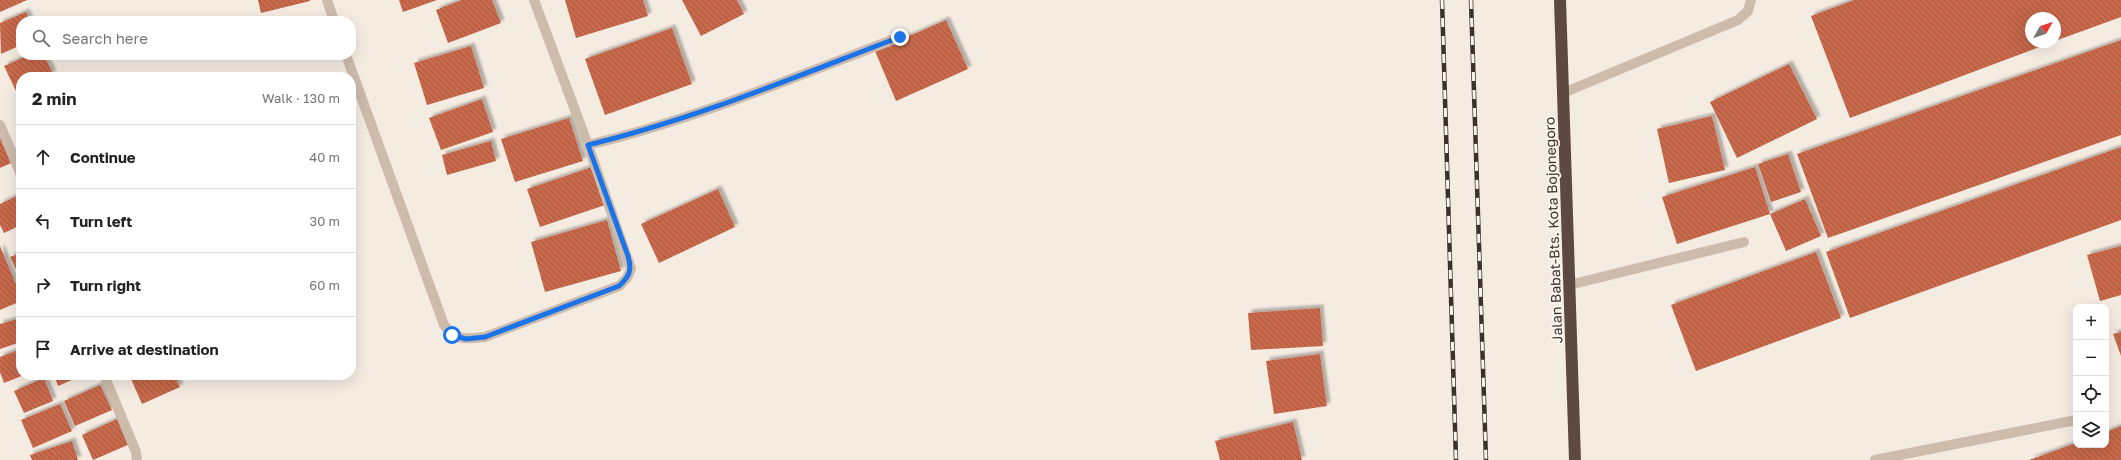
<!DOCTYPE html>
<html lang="en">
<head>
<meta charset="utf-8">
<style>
	:root { --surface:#fff; --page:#f6f6f6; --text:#222; --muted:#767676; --line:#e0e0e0 }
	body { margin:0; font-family:"Golos Text",sans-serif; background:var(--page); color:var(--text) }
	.controls { position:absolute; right:12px; bottom:12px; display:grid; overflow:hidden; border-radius:8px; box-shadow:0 4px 16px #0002 }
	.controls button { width:36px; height:36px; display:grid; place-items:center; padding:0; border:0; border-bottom:1px solid var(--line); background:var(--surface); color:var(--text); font:20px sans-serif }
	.compass { position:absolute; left:2025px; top:12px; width:36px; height:36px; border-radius:50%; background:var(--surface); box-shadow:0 4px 16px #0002; rotate:50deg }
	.stop { position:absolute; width:12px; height:12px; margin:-9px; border:3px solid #1a73e8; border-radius:50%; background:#fff }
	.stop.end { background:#1a73e8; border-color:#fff; box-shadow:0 1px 4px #0008 }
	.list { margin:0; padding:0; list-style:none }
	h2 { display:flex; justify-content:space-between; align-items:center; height:52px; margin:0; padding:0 16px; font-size:17px }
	h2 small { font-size:13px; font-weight:400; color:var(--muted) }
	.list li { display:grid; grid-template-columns:26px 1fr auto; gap:12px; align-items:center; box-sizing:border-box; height:64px; padding:0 16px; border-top:1px solid var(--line) }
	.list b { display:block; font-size:15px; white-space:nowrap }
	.list em { font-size:13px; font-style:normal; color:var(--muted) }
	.icon { flex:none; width:22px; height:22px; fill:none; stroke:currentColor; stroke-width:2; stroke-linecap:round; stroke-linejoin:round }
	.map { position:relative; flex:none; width:2121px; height:460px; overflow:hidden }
	.search { position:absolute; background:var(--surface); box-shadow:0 4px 16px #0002; left:16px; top:16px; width:340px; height:44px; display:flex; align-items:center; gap:10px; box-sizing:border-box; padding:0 14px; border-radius:16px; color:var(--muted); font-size:15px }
	.panel { position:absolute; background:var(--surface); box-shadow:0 4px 16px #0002; left:16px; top:72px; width:340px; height:308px; border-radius:16px }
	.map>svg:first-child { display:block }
	.building { fill:url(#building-back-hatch); filter:url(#shadow) }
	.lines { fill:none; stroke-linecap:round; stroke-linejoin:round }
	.lane { stroke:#cdbbac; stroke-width:10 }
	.street { stroke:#cdbbac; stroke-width:10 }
	.highway { stroke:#5c4a42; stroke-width:12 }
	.rail-casing { stroke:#3b302b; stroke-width:4.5 }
	.rail { stroke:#fbf5ee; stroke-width:3; stroke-dasharray:9; stroke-linecap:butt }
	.route { stroke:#1a73e8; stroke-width:5 }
	.labels { text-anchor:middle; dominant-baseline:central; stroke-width:3.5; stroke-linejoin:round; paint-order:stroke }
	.street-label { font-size:14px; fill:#3b302b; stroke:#fbf5ee }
</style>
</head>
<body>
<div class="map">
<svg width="2121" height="460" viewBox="0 0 2121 460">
	<defs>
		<pattern id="building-back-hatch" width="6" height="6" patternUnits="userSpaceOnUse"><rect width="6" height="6" fill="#c8694b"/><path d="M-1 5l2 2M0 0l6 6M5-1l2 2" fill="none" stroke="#a4573f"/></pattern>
		<filter id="shadow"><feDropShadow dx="3.5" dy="-3.5" stdDeviation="1" flood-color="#0004"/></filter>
	</defs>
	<rect width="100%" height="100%" fill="#f4ebe1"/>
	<path class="building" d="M0,0h27l-27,12z
		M258,0h52v1l-49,12z
		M399,0h38l-34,12z
		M461,0h31l9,23 -53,20 -12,-33z
		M565,0h78l5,16 -72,22z
		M682,0h55l7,14 -43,22z
		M1854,0h267v17l-66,24v-23h-24v24h22l-203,76 -39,-102z
		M26,12l4,9h-9v24l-20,9 -1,-31z
		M946,20l22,49 -72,32 -21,-50z
		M672,28l20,56 -87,31 -20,-56z
		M2121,40v95l-293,103 -31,-84z
		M471,46l13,42 -57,17 -13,-42z
		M29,55h15l9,19 -6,3h-26v12l-5,2 -12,-25z
		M1789,64l28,55 -80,39 -27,-56z
		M482,99l11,33 -52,18 -12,-32z
		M1712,116l13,54 -56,13 -12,-54z
		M569,118l14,43 -68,21 -14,-43z
		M0,138l18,22 -18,8z
		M491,141l5,20 -49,14 -5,-20z
		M2121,147v73l-271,98 -24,-66z
		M1788,154l13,38 -30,10 -13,-38z
		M592,167l13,38 -65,22 -13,-38z
		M1755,167l15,47 -93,30 -15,-47z
		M718,189l17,38 -76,36 -18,-39z
		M21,194v31l-17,8 -4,-8v-21z
		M1805,199l16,37 -35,15 -16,-37z
		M607,220l14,51 -76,21 -14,-50z
		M0,246l21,50v5l-21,9z
		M2121,246v49l-21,6 -13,-46z
		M1816,252l25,66 -145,53 -25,-66z
		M21,253v27l-11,-23z
		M1320,308l3,38 -72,4 -3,-37z
		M21,318v24l-21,7v-25z
		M2121,332v24l-8,-22z
		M21,349v26h3l-20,8 -4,-11v-15z
		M1320,354l7,52 -53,8 -8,-53z
		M54,375h29l-25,11z
		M139,375h35l6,12 -38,17 -11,-25z
		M44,378l9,23 -29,12 -10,-22z
		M100,385l12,25 -37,16 -11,-25z
		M60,404l12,27 -39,17 -12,-28z
		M119,418l11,26 -37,16 -11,-25z
		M1293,422l9,38h-82l-5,-19z
		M2121,426v34h-92l47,-17v2h30v-13z
		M72,441l6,19h-46l-2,-5z"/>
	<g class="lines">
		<path class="lane" d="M1563,93l175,-73 10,-9 3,-11
			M1569,285l175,-43
			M1875,460l201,-40"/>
		<path class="street" d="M327,0l7,21
			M346,55l98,270c13,16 22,14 41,12l134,-51 8,-8 4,-9 -43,-124 -54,-145
			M0,125l21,50
			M588,145c108,-26 209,-69 312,-108
			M104,375l32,77 1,8"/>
		<path class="highway" d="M1560,0l15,460"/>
		<defs>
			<path id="rail" d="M1442,0l14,460
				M1471,0l15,460"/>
		</defs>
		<use href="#rail" class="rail-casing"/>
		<use href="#rail" class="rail"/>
	</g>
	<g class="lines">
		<path class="route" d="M452,335l14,4 19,-2 134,-51c11,-10 13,-16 9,-30l-40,-111c108,-26 209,-69 312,-108"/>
	</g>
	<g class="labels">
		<g class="street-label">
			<text transform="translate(1553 230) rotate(-92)">Jalan Babat-Bts. Kota Bojonegoro</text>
		</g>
	</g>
</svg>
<div class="controls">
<button>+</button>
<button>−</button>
<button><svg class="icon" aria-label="locate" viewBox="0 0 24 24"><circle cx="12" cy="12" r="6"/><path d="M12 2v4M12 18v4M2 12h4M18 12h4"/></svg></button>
<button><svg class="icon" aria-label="layers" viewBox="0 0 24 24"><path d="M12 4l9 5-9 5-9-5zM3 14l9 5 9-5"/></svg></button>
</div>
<svg class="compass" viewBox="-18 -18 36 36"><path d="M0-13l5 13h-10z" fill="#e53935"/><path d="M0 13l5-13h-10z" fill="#767676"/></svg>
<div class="stop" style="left:452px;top:335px"></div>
<div class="stop end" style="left:900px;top:37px"></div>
<div class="search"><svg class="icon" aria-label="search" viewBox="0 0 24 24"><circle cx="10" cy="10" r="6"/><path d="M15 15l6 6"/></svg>Search here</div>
<section class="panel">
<h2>2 min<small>Walk · 130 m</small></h2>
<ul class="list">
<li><svg class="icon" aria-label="ahead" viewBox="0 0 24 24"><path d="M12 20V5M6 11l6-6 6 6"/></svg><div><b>Continue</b></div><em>40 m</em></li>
<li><svg class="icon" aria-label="left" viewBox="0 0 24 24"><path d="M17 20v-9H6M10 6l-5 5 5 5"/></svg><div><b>Turn left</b></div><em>30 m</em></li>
<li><svg class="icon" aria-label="right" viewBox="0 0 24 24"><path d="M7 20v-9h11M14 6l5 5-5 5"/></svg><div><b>Turn right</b></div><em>60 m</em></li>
<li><svg class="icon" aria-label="arrive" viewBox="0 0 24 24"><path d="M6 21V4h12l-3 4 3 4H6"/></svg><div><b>Arrive at destination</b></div></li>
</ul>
</section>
</div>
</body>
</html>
